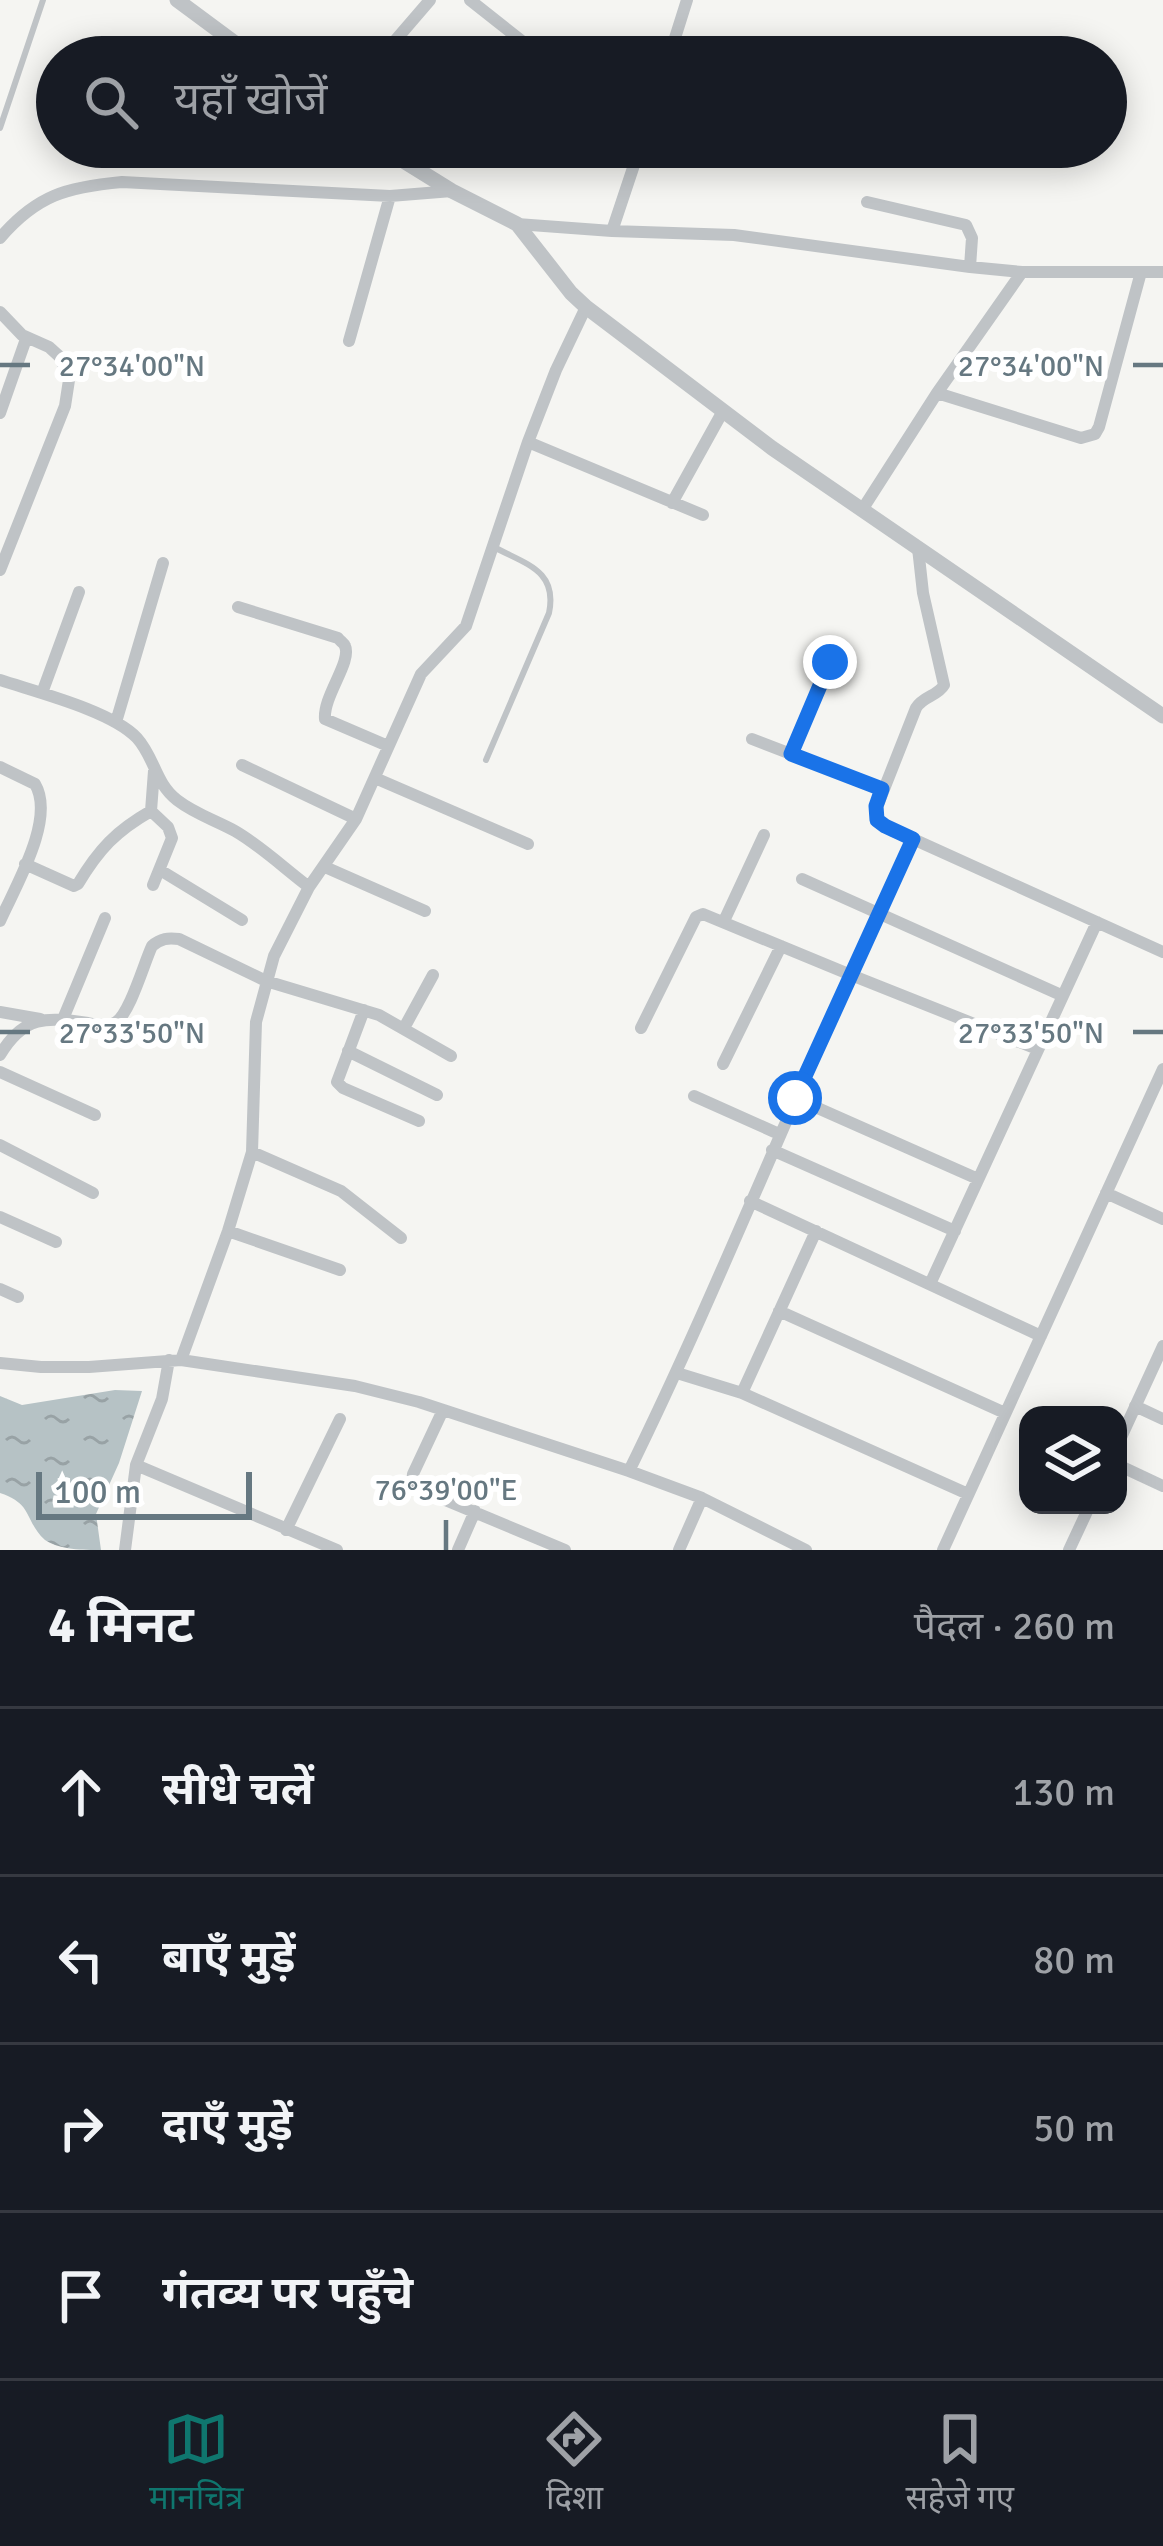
<!DOCTYPE html>
<html lang="hi">
<head>
<meta charset="utf-8">
<style>
	:root { --surface:#171b24; --page:#242831; --text:#f1f3f6; --muted:#9ea1a6; --line:#363941; --accent:#0f766e }
	body { margin:0; font-family:Signika,"Noto Sans Devanagari",sans-serif; background:var(--page); color:var(--text) }
	.controls { position:absolute; right:36px; bottom:36px; display:grid; overflow:hidden; border-radius:24px; box-shadow:0 6px 30px #0003 }
	.controls button { width:108px; height:108px; display:grid; place-items:center; padding:0; border:0; border-bottom:3px solid var(--line); background:var(--surface); color:var(--text); font:60px sans-serif }
	.scale { position:absolute; left:36px; bottom:30px; width:216px; box-sizing:border-box; padding-left:12px; border:6px solid #667881; border-top:0; font-size:33px; line-height:42px; white-space:nowrap; color:#667881; -webkit-text-stroke:9px #fff; paint-order:stroke }
	.stop { position:absolute; width:36px; height:36px; margin:-27px; border:9px solid #1a73e8; border-radius:50%; background:#fff }
	.stop.end { background:#1a73e8; border-color:#fff; box-shadow:0 3px 12px #0008 }
	.list { margin:0; padding:0; list-style:none }
	h2 { display:flex; justify-content:space-between; align-items:center; height:156px; margin:0; padding:0 48px; font-size:51px }
	h2 small { font-size:39px; font-weight:400; color:var(--muted) }
	.list li { display:grid; grid-template-columns:78px 1fr auto; gap:36px; align-items:center; box-sizing:border-box; height:168px; padding:0 48px; border-top:3px solid var(--line) }
	.list b { display:block; font-size:45px; white-space:nowrap }
	.list em { font-size:39px; font-style:normal; color:var(--muted) }
	.icon { flex:none; width:66px; height:66px; fill:none; stroke:currentColor; stroke-width:2; stroke-linecap:round; stroke-linejoin:round }
	.map { position:relative; flex:none; width:1163px; height:1550px; overflow:hidden }
	.search { position:absolute; background:var(--surface); box-shadow:0 6px 30px #0003; left:36px; right:36px; top:36px; height:132px; display:flex; align-items:center; gap:30px; box-sizing:border-box; padding:0 42px; border-radius:66px; color:var(--muted); font-size:45px }
	.sheet { height:828px; background:var(--surface) }
	nav { display:flex; justify-content:space-around; align-items:center; box-sizing:border-box; height:168px; border-top:3px solid var(--line); background:var(--surface); font-size:33px; color:var(--muted) }
	nav a { display:grid; justify-items:center; gap:6px }
	nav .on { color:var(--accent) }
	.map>svg:first-child { display:block }
	.water { fill:url(#water-ripples) }
	.lines { fill:none; stroke-linecap:round; stroke-linejoin:round }
	.service { stroke:#bfc3c6; stroke-width:6 }
	.minor { stroke:#bfc3c6; stroke-width:12 }
	.tertiary { stroke:#bfc3c6; stroke-width:15 }
	.route { stroke:#1a73e8; stroke-width:15 }
	.ticks { fill:none; stroke:#667881; stroke-width:4.5 }
	.ticks-label { font-size:30px; text-anchor:middle; fill:#667881; stroke:#fff; stroke-width:12; stroke-linejoin:round; paint-order:stroke }
</style>
</head>
<body>
<div class="map">
<svg width="1163" height="1550" viewBox="0 0 1163 1550">
	<defs>
		<pattern id="water-ripples" width="26" height="14" patternUnits="userSpaceOnUse" patternTransform="scale(3)"><rect width="26" height="14" fill="#b6c2c5"/><path d="M2 4q2-2 4 0t4 0M15 11q2-2 4 0t4 0" fill="none" stroke="#98a2a5"/></pattern>
	</defs>
	<rect width="100%" height="100%" fill="#f5f5f2"/>
	<path class="water" d="M115,1390l27,1 -23,72 -23,51 5,36c-18,0 -41,0 -56,-10 -21,-19 -11,-36 -45,-47v-97l22,9z"/>
	<g class="lines">
		<path class="service" d="M0,128l43,-128
			M486,760l63,-147c9,-43 -24,-49 -55,-66"/>
		<path class="minor" d="M470,0l72,57
			M381,57l49,-57
			M669,57l18,-57
			M867,202l99,23 6,13 -2,29
			M517,224l95,7 122,4 236,32 52,5h141
			M612,231l28,-84
			M0,238c37,-43 67,-51 122,-56l268,14 62,-5
			M0,312l22,23 27,12 11,10 9,23 -4,26 -65,164
			M349,341l41,-145
			M937,393l144,45 14,-4 4,-7 42,-155
			M0,413l26,-74
			M528,442l175,73
			M672,503l51,-92
			M862,510l75,-117 85,-121
			M238,607l100,31c2,3 6,5 7,8 7,16 -22,50 -20,73l63,27
			M0,680c36,12 112,31 137,58 18,20 18,45 40,62 18,14 38,20 58,31 26,15 50,38 74,56
			M42,693l37,-101
			M116,722l47,-159
			M752,739l130,50
			M791,754l38,-92
			M242,765l114,54
			M0,767l35,17c21,35 -20,103 -35,137
			M375,778l153,66
			M913,839c-14,-6 -34,-10 -38,-27l41,-104c7,-12 22,-12 28,-23l-21,-92 -5,-45
			M25,864l49,22 4,-2c21,-35 38,-53 73,-73
			M325,867l100,44
			M160,870l82,50
			M802,879l259,116
			M153,885l19,-47 -4,-11 -17,-16 3,-40
			M724,921l40,-86
			M364,1010l-27,72 6,6 76,33
			M0,1012l40,7
			M63,1019l42,-101
			M404,1028l29,-53
			M1037,1049l-186,-74 62,-136 250,113
			M348,1051l89,44
			M0,1055c24,-40 46,-38 88,-32 9,2 20,4 28,-1 14,-9 28,-59 36,-76 9,-8 16,-8 27,-7l87,42 113,34 72,41
			M723,1064l58,-118
			M0,1072l95,43
			M694,1096l85,38
			M795,1098l183,81
			M0,1145l93,48
			M772,1150l183,81
			M252,1152l89,39 60,47
			M1106,1193l57,26
			M750,1201l291,135
			M0,1217l56,25
			M228,1231l112,39
			M930,1284l167,-362
			M0,1289l18,8
			M779,1311l226,102
			M181,1360l47,-129 24,-79 4,-130 18,-66 35,-69 47,-68 65,-145 45,-48 62,-184 28,-72 30,-63
			M0,1363l41,4h48l92,-7 174,26 64,16 210,69 73,27 104,52
			M677,1373l65,20 226,101
			M742,1393l74,-162
			M1135,1406l28,13
			M443,1410l-30,64 -1,9 7,6 146,61
			M1118,1444l45,-98
			M136,1465l201,85
			M1118,1465l45,21
			M629,1471c80,-163 147,-331 222,-496l-148,-61 -7,3 -55,111
			M286,1530l54,-111
			M125,1550l11,-85 26,-66 7,-39
			M458,1550l17,-39
			M679,1550l23,-52
			M943,1550l220,-481
			M1069,1550l21,-45"/>
		<path class="tertiary" d="M177,0l77,57
			M381,147l71,44 65,33 54,69 15,14 186,141 391,268"/>
	</g>
	<g class="lines">
		<path class="route" d="M795,1098l118,-259 -28,-13 -8,-6 -1,-14 6,-17 -91,-35 39,-92"/>
	</g>
	<path class="ticks" d="M0,365h30M1133,365h30M0,1032h30M1133,1032h30M446,1520v30"/>
	<g class="ticks-label">
		<text x="132" y="376">27°34'00"N</text>
		<text x="1031" y="376">27°34'00"N</text>
		<text x="132" y="1043">27°33'50"N</text>
		<text x="1031" y="1043">27°33'50"N</text>
		<text x="446" y="1500">76°39'00"E</text>
	</g>
</svg>
<div class="controls">
<button><svg class="icon" aria-label="layers" viewBox="0 0 24 24"><path d="M12 4l9 5-9 5-9-5zM3 14l9 5 9-5"/></svg></button>
</div>
<div class="scale">100 m</div>
<div class="stop" style="left:795px;top:1098px"></div>
<div class="stop end" style="left:830px;top:662px"></div>
<div class="search"><svg class="icon" aria-label="search" viewBox="0 0 24 24"><circle cx="10" cy="10" r="6"/><path d="M15 15l6 6"/></svg>यहाँ खोजें</div>
</div>
<section class="sheet">
<h2>4 मिनट<small>पैदल · 260 m</small></h2>
<ul class="list">
<li><svg class="icon" aria-label="ahead" viewBox="0 0 24 24"><path d="M12 20V5M6 11l6-6 6 6"/></svg><div><b>सीधे चलें</b></div><em>130 m</em></li>
<li><svg class="icon" aria-label="left" viewBox="0 0 24 24"><path d="M17 20v-9H6M10 6l-5 5 5 5"/></svg><div><b>बाएँ मुड़ें</b></div><em>80 m</em></li>
<li><svg class="icon" aria-label="right" viewBox="0 0 24 24"><path d="M7 20v-9h11M14 6l5 5-5 5"/></svg><div><b>दाएँ मुड़ें</b></div><em>50 m</em></li>
<li><svg class="icon" aria-label="arrive" viewBox="0 0 24 24"><path d="M6 21V4h12l-3 4 3 4H6"/></svg><div><b>गंतव्य पर पहुँचे</b></div></li>
</ul>
</section>
<nav>
<a class="on"><svg class="icon" aria-label="map" viewBox="0 0 24 24"><path d="M3 6l6-2 6 2 6-2v14l-6 2-6-2-6 2zM9 4v14M15 6v14"/></svg>मानचित्र</a>
<a><svg class="icon" aria-label="directions" viewBox="0 0 24 24"><path d="M12 3l9 9-9 9-9-9zM9 14v-3h6M13 9l2 2-2 2"/></svg>दिशा</a>
<a><svg class="icon" aria-label="saved" viewBox="0 0 24 24"><path d="M7 4h10v16l-5-4-5 4z"/></svg>सहेजे गए</a>
</nav>
</body>
</html>
